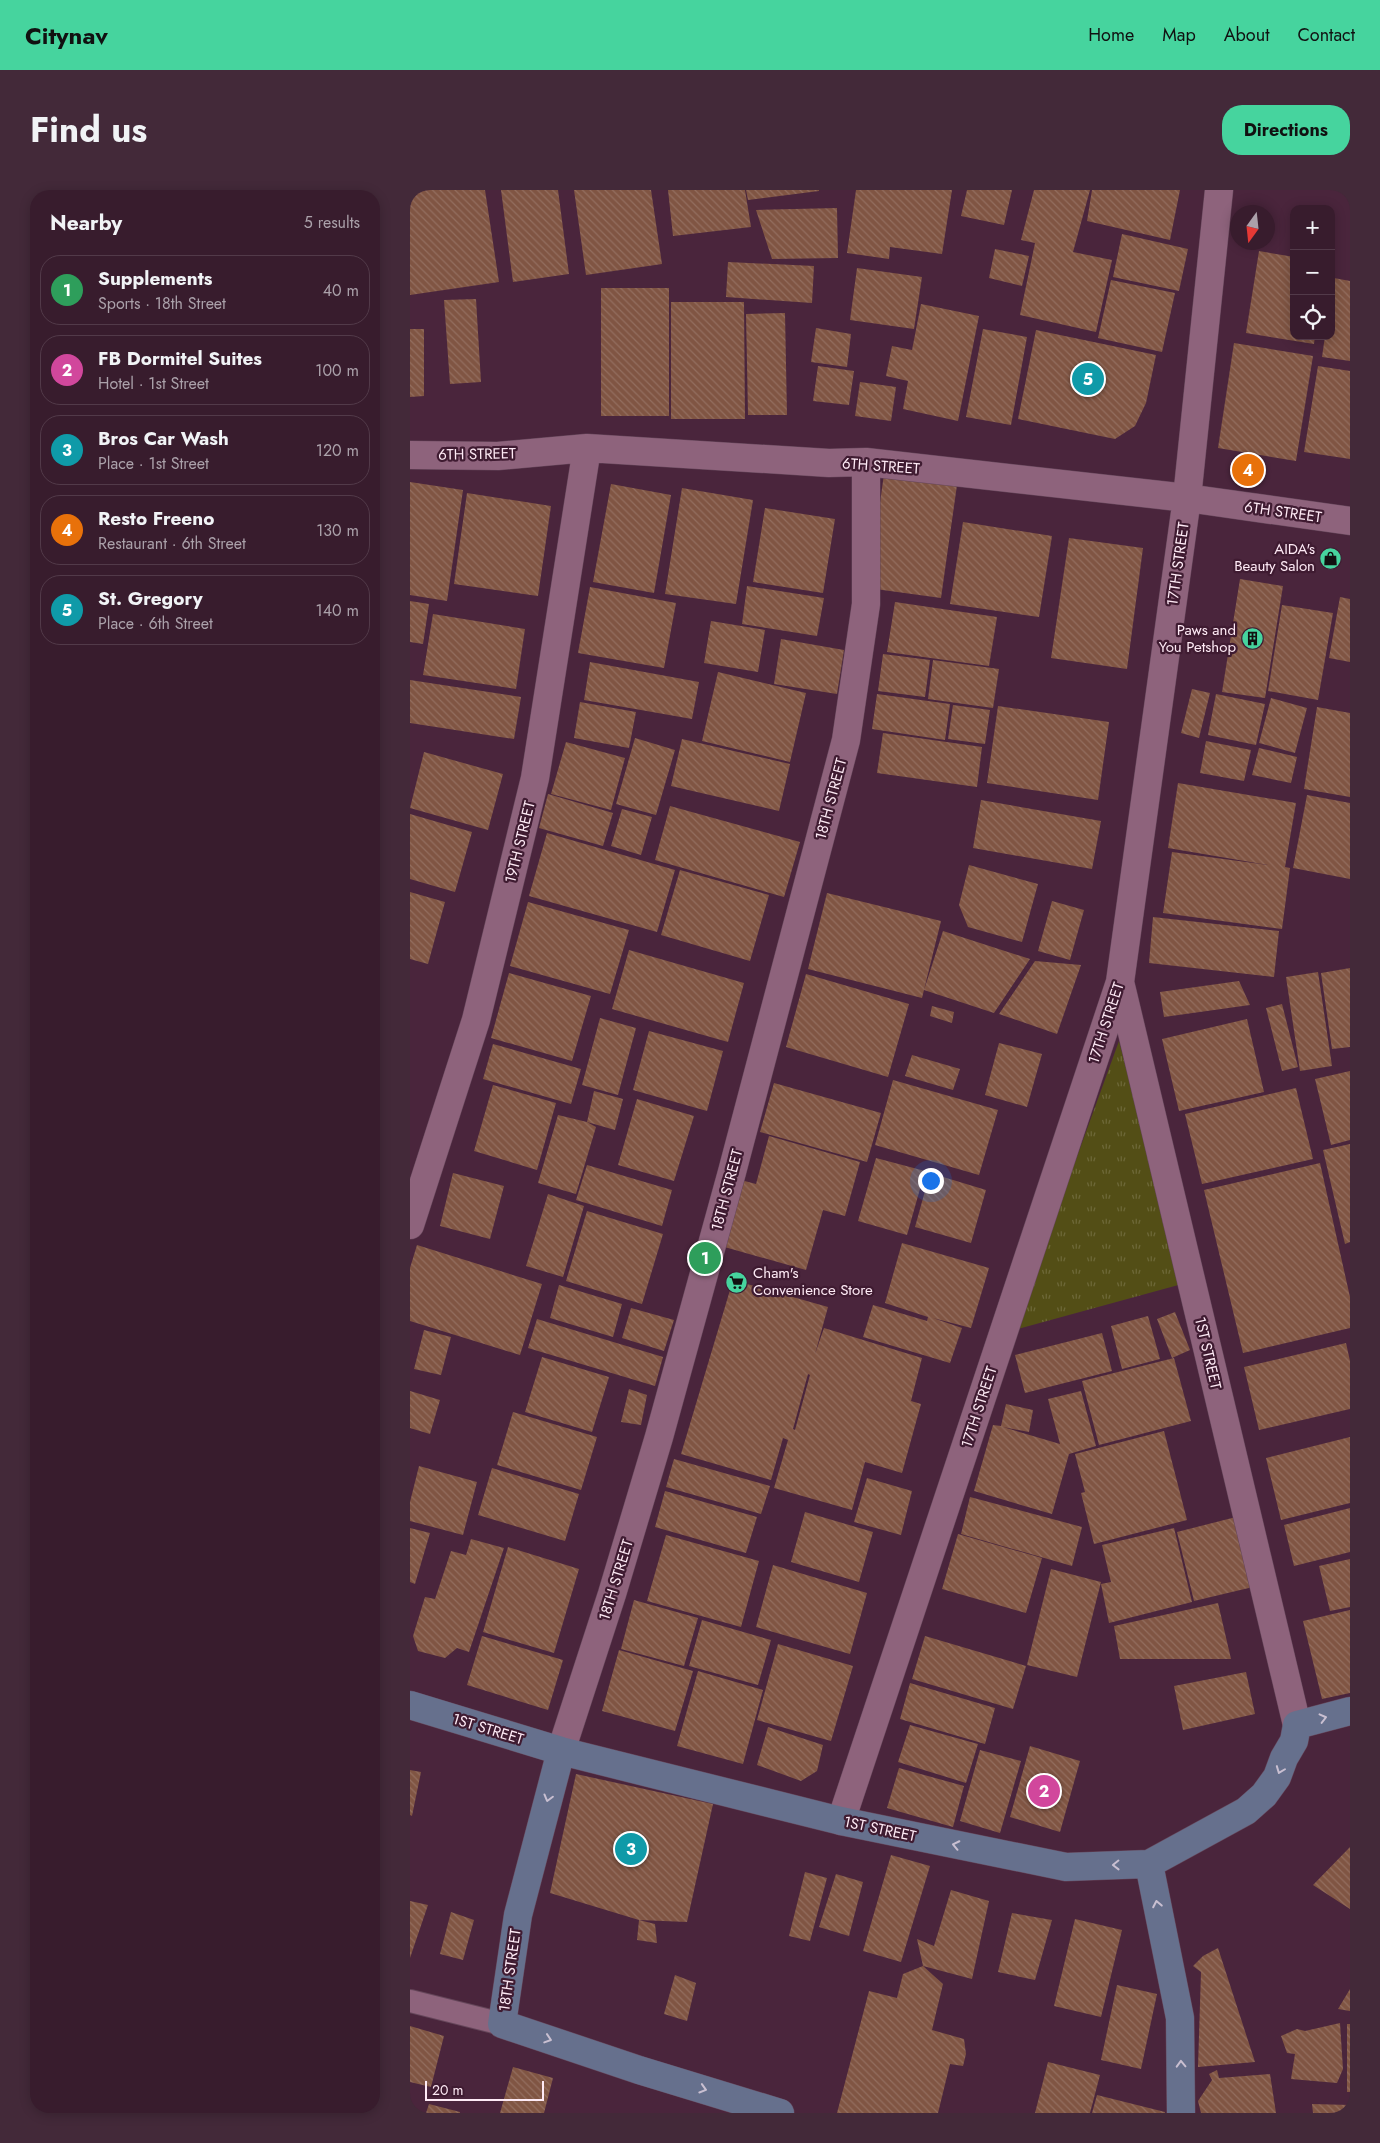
<!DOCTYPE html>
<html lang="en">
<head>
<meta charset="utf-8">
<style>
	:root { --surface:#381c2d; --page:#432939; --text:#f1f3f6; --muted:#aba1aa; --line:#523a49; --accent:#46d49e }
	body { margin:0; font-family:Jost,sans-serif; background:var(--page); color:var(--text) }
	.controls { position:absolute; right:15px; top:15px; display:grid; overflow:hidden; border-radius:10px; box-shadow:0 2px 12px #0003 }
	.controls button { width:45px; height:45px; display:grid; place-items:center; padding:0; border:0; border-bottom:1px solid var(--line); background:var(--surface); color:var(--text); font:25px sans-serif }
	.compass { position:absolute; left:820px; top:15px; width:45px; height:45px; border-radius:50%; background:var(--surface); box-shadow:0 2px 12px #0003; rotate:195deg }
	.scale { position:absolute; left:15px; bottom:12px; width:119px; box-sizing:border-box; padding-left:5px; border:2px solid #feeaf5; border-top:0; font-size:14px; line-height:18px; white-space:nowrap; color:#feeaf5; -webkit-text-stroke:4px #3f1b31; paint-order:stroke }
	.you { position:absolute; left:520px; top:990px; width:18px; height:18px; margin:-12px; border:4px solid #fff; border-radius:50%; background:#1a73e8; box-shadow:0 0 0 8px #1a73e833 }
	.badge { display:grid; place-items:center; width:32px; height:32px; border-radius:50%; background:var(--accent); color:#fff; font-size:16px; font-weight:700 }
	.pin { position:absolute; translate:-50% -50%; border:2px solid #fff; box-shadow:0 1px 5px #0006 }
	.list { margin:0; padding:0; list-style:none }
	h2 { display:flex; justify-content:space-between; align-items:center; height:65px; margin:0; padding:0 20px; font-size:21px }
	h2 small { font-size:16px; font-weight:400; color:var(--muted) }
	.list li { display:grid; grid-template-columns:32px 1fr auto; gap:15px; align-items:center; box-sizing:border-box; height:70px; margin:0 10px 10px; padding:0 10px; border:1px solid var(--line); border-radius:20px }
	.list b { display:block; font-size:19px; white-space:nowrap }
	.list p { margin:0; font-size:16px; white-space:nowrap; color:var(--muted) }
	.list em { font-size:16px; font-style:normal; color:var(--muted) }
	.icon { flex:none; width:28px; height:28px; fill:none; stroke:currentColor; stroke-width:2; stroke-linecap:round; stroke-linejoin:round }
	.map { position:relative; flex:none; width:940px; height:1923px; overflow:hidden; border-radius:20px }
	header { display:flex; align-items:center; gap:30px; box-sizing:border-box; height:70px; padding:0 25px; background:var(--accent); color:#111 }
	header strong { font-size:24px }
	nav { display:flex; gap:28px; margin-inline-start:auto; font-size:18px }
	.intro { display:flex; align-items:center; justify-content:space-between; box-sizing:border-box; height:120px; padding:0 30px }
	h1 { margin:0; font-size:35px }
	.button { padding:12px 22px; border-radius:20px; background:var(--accent); color:#111; font-size:18px; font-weight:700 }
	main { display:flex; gap:30px; padding:0 30px }
	aside { flex:1; background:var(--surface); border-radius:20px; box-shadow:0 2px 12px #0003 }
	.map>svg:first-child { display:block }
	.park { fill:url(#park-tufts) }
	.building { fill:url(#building-back-hatch); fill-rule:evenodd }
	.lines { fill:none; stroke-linecap:round; stroke-linejoin:round }
	.lane-casing { stroke:#65465a; stroke-width:24 }
	.street-casing { stroke:#65465a; stroke-width:29 }
	.secondary-casing { stroke:#65465a; stroke-width:29 }
	.lane { stroke:#8e637c; stroke-width:22 }
	.street { stroke:#8e637c; stroke-width:28 }
	.secondary { stroke:#66708d; stroke-width:28 }
	.oneway { stroke:#c9bfd1 }
	.labels { text-anchor:middle; dominant-baseline:central; stroke-width:4.5; stroke-linejoin:round; paint-order:stroke }
	.street-label { font-size:15px; fill:#feeaf5; stroke:#3f1b31 }
	.poi-label { font-size:15px; fill:#feeaf5; stroke:#3f1b31; text-anchor:end }
</style>
</head>
<body>
<header>
<strong>Citynav</strong>
<nav><a>Home</a><a>Map</a><a>About</a><a>Contact</a></nav>
</header>
<div class="intro"><h1>Find us</h1><a class="button">Directions</a></div>
<main>
<aside>
<h2>Nearby<small>5 results</small></h2>
<ul class="list">
<li><span class="badge" style="background:#2e9e5b">1</span><div><b>Supplements</b><p>Sports · 18th Street</p></div><em>40 m</em></li>
<li><span class="badge" style="background:#d1479c">2</span><div><b>FB Dormitel Suites</b><p>Hotel · 1st Street</p></div><em>100 m</em></li>
<li><span class="badge" style="background:#0f9aa8">3</span><div><b>Bros Car Wash</b><p>Place · 1st Street</p></div><em>120 m</em></li>
<li><span class="badge" style="background:#e8710a">4</span><div><b>Resto Freeno</b><p>Restaurant · 6th Street</p></div><em>130 m</em></li>
<li><span class="badge" style="background:#0f9aa8">5</span><div><b>St. Gregory</b><p>Place · 6th Street</p></div><em>140 m</em></li>
</ul>
</aside>
<div class="map">
<svg width="940" height="1923" viewBox="0 0 940 1923">
	<defs>
		<pattern id="park-tufts" width="24" height="20" patternUnits="userSpaceOnUse" patternTransform="scale(1.25)"><rect width="24" height="20" fill="#534e16"/><path d="M3 7l-1-3M5 7V3M7 7l1-3M15 17l-1-3M17 17v-4M19 17l1-3" fill="none" stroke="#6d6838"/></pattern>
		<pattern id="building-back-hatch" width="6" height="6" patternUnits="userSpaceOnUse" patternTransform="scale(1.25)"><rect width="6" height="6" fill="#805543"/><path d="M-1 5l2 2M0 0l6 6M5-1l2 2" fill="none" stroke="#936e5f"/></pattern>
	</defs>
	<rect width="100%" height="100%" fill="#4a253c"/>
	<path class="park" d="M709,851l63,243 -168,46z"/>
	<path class="building" d="M0,0h75l14,92 -89,13z
		M91,0h57l11,84 -56,8z
		M164,0h77l11,74 -76,11z
		M258,0h77l6,37 -78,9z
		M336,0h73v1l-71,9z
		M446,0h96l-10,64 -52,-7 -1,12 -42,-6z
		M557,0h45l-8,35 -43,-9z
		M624,0h56l-17,62 39,8 -16,72 -76,-17 15,-72 -14,-3z
		M682,0h88l-10,50 -83,-19z
		M427,18l1,50 -66,1 -16,-49z
		M712,44l66,15 -9,42 -66,-14z
		M585,59l34,7 -7,30 -33,-8z
		M849,61l35,6v79h21l-1,8 -68,-11z
		M318,72l86,4 -2,37 -86,-6z
		M447,78l65,9 -8,52 -64,-9z
		M924,88l16,3v80l-28,-4 3,-21h6v-41z
		M701,90l64,13 -13,59 -64,-14z
		M191,98h68v128h-68z
		M66,109l5,83 -31,2 -6,-84z
		M261,112h73l1,117h-74z
		M511,114l58,12 -21,105 -55,-12 5,-28 -22,-5 6,-30 20,4z
		M375,123l2,102h-39l-2,-101z
		M406,138l35,6 -4,33 -36,-5z
		M0,139h14v67l-14,1z
		M573,139l44,8 -16,88 -45,-8z
		M626,140l120,25 -10,48 -11,23 -20,13 -97,-20z
		M824,153l79,13 -17,105 -78,-13z
		M408,176l36,5 -5,34 -36,-4z
		M908,176l32,5v88l-46,-7z
		M450,192l36,5 -5,34 -36,-5z
		M475,277l73,11 -17,120 -73,-10z
		M0,292l53,8 -16,111 -37,-6z
		M201,294l60,11 -17,98 -61,-11z
		M272,298l71,12 -17,104 -71,-10z
		M57,303l84,13 -13,90 -84,-12z
		M355,318l70,11 -12,74 -70,-11z
		M553,332l89,14 -13,81 -89,-13z
		M659,348l74,10 -16,121 -76,-11z
		M830,389l43,7 -18,112 -43,-6z
		M337,396l77,12 -7,38 -75,-12z
		M180,397l86,16 -12,65 -86,-15z
		M930,407l10,2v63l-21,-4z
		M0,411l19,3 -6,40 -13,-2z
		M485,412l102,15 -8,49 -102,-14z
		M872,415l51,8 -15,87 -50,-9z
		M23,424l92,15 -9,60 -93,-14z
		M301,431l54,9 -7,42 -54,-9z
		M371,449l63,11 -7,44 -63,-10z
		M473,464l47,6 -5,37 -47,-6z
		M523,470l66,9 -6,39 -65,-9z
		M180,472l109,20 -7,37 -108,-19z
		M308,482l88,21 -16,69 -88,-21z
		M0,490l111,17 -7,42 -104,-16z
		M782,499l18,4 -11,45 -18,-5z
		M467,504l73,10 -5,36 -73,-11z
		M806,504l49,10 -9,41 -48,-10z
		M861,508l36,10 -12,45 -36,-10z
		M170,512l56,10 -7,36 -55,-10z
		M543,515l37,5 -5,34 -37,-5z
		M588,516l111,16 -11,78 -111,-17z
		M907,517l33,6v84l-46,-8z
		M473,543l99,14 -5,40 -100,-14z
		M225,548l40,12 -19,65 -40,-11z
		M272,549l108,25 -11,47 -108,-25z
		M796,551l45,9 -7,31 -44,-8z
		M156,552l59,16 -14,52 -60,-16z
		M849,558l38,9 -6,26 -39,-8z
		M14,562l79,22 -15,56 -78,-22z
		M768,593l118,20 -11,64 5,1 -8,61 -119,-16 9,-61 96,13 -100,-17z
		M138,604l65,19 -10,33 -64,-18z
		M897,605l43,8v76l-57,-11z
		M571,610l120,21 -9,48 -119,-21z
		M260,616l130,36 -16,55 -129,-37z
		M212,619l30,8 -11,38 -30,-9z
		M0,624l62,18 -17,60 -45,-13z
		M137,643l128,37 -18,62 -128,-36z
		M559,675l69,19 -16,58 -54,-15 -9,-22z
		M270,680l89,25 -19,66 -89,-26z
		M0,702l35,10 -17,62 -18,-5z
		M417,703l114,28 -19,77 -114,-29z
		M642,711l32,9 -14,50 -32,-9z
		M118,712l101,28 -19,64 -100,-28z
		M743,727l126,14 -5,46 -125,-14z
		M533,741l87,28 -36,54 -70,-23z
		M219,760l115,33 -16,59 -116,-33z
		M625,771l46,4 -24,69 -58,-20z
		M940,778v79l-18,2 -11,-76z
		M908,782l14,94 -32,5 -14,-94z
		M99,783l82,23 -19,65 -81,-23z
		M396,784l103,30 -21,73 -102,-30z
		M829,791l11,24 -86,12 -4,-25z
		M872,814l16,63 -16,4 -16,-63z
		M522,816l22,6 -2,11 -22,-7z
		M190,828l36,10 -18,67 -36,-10z
		M837,829l17,73 -85,19 -17,-72z
		M239,841l74,20 -16,60 -74,-21z
		M589,853l43,11 -15,53 -42,-12z
		M83,854l88,25 -10,35 -88,-25z
		M502,865l48,14 -7,21 -48,-14z
		M940,881v69l-19,5 -16,-66z
		M483,890l105,30 -19,65 -104,-30z
		M364,893l107,30 -14,49 -107,-30z
		M83,895l63,18 -19,67 -63,-19z
		M886,898l17,71 -111,25 -17,-70z
		M184,901l29,8 -8,31 -28,-8z
		M227,909l57,17 -20,65 -56,-16z
		M148,925l29,7 9,5 -20,67 -38,-11z
		M359,946l91,26 -15,54 -22,-6 -17,60 -92,-26 19,-66 23,6z
		M940,954v98l-5,2 -22,-94z
		M466,968l49,13 -18,64 -49,-14z
		M910,973l30,134v31l-107,25 -39,-163z
		M177,975l85,25 -10,36 -86,-26z
		M43,983l51,13 -14,53 -50,-13z
		M520,983l56,17 -15,53 -56,-16z
		M138,1004l36,12 -21,71 -37,-11z
		M177,1021l76,23 -21,70 -76,-23z
		M492,1053l87,25 -18,60 -38,-10 29,10 -12,35 -87,-26 10,-32 54,16 1,-4 -43,-14z
		M7,1055l125,39 -22,71 -110,-34v-53z
		M323,1090l95,27 -13,47 9,-26 98,30 -11,43 10,3 -19,69 -37,-11 -13,48 -78,-22 14,-48 -5,-2 -12,42 -90,-26zM398,1184l2,1 -15,55 -2,-1z
		M149,1095l63,19 -9,33 -63,-19z
		M221,1118l43,12 -10,31 -42,-13z
		M765,1122l15,38 -18,8 -15,-39z
		M738,1126l12,43 -38,10 -11,-43z
		M127,1129l126,38 -8,29 -127,-38z
		M14,1140l27,7 -10,38 -27,-6z
		M692,1143l10,38 -87,22 -10,-38z
		M936,1153l4,18v48l-91,21 -15,-63z
		M132,1167l67,20 -17,55 -67,-20z
		M764,1168l17,63 -92,24 -17,-64z
		M219,1199l18,6 -6,30 -20,-3z
		M0,1201l30,9 -10,34 -20,-6z
		M671,1201l15,55 -27,8 -17,60 -78,-23 19,-66 8,1 5,-22 27,6 -4,22 -26,-5 57,17 -12,-45z
		M103,1222l84,25 -16,53 -84,-25z
		M754,1241l23,89 -93,24 -13,-51 4,-1 -10,-38z
		M940,1247v66l-69,17 -15,-62z
		M264,1269l96,27 -9,28 -95,-27z
		M9,1276l58,16 -14,53 -53,-14v-19z
		M82,1278l87,26 -14,47 -87,-26z
		M457,1288l45,13 -11,44 -47,-13z
		M255,1301l92,26 -11,36 -91,-26z
		M560,1307l112,30 -10,39 -111,-32z
		M940,1318v44l-56,14 -10,-41z
		M395,1322l68,20 -14,50 -68,-20z
		M826,1327l17,70 -59,14 -17,-69z
		M0,1338l20,5 -15,51 -5,-2z
		M764,1338l18,74 -83,21 -8,-39 10,-2 -9,-37z
		M548,1344l84,24 -16,55 -84,-24z
		M256,1345l93,26 -18,66 -94,-26z
		M61,1349l33,9 -35,104 -12,-4 -12,10 -27,-7 -5,-15 12,-39 10,2 16,-48 15,4z
		M98,1357l71,22 -25,84 -71,-21z
		M940,1369v48l-20,4 -11,-45z
		M363,1375l94,28 -17,61 -94,-27z
		M641,1379l50,13 -24,95 -50,-12z
		M224,1410l64,18 -14,48 -63,-17z
		M808,1413l13,56h-111l-6,-33z
		M940,1420v83l-28,6 -19,-78z
		M292,1430l69,20 -13,45 -69,-19z
		M72,1446l81,24 -15,50 -81,-25z
		M515,1446l101,30 -13,43 -101,-30z
		M368,1454l75,22 -22,75 -74,-21z
		M209,1460l74,21 -18,60 -73,-20z
		M288,1481l65,19 -20,74 -66,-18z
		M836,1482l9,42 -72,16 -9,-44z
		M500,1493l85,25 -10,36 -85,-25z
		M500,1535l68,19 -12,39 -68,-21z
		M358,1537l55,18 -6,26 -16,10 -44,-16z
		M620,1556l50,15 -20,71 -50,-15z
		M570,1560l41,11 -21,72 -40,-12z
		M489,1578l65,18 -11,41 -66,-19z
		M0,1580l11,2 -9,44 -2,-1z
		M166,1584l137,30 -26,118 -48,-2 -89,-27z
		M940,1657v62l-37,-24z
		M481,1665l39,11 -29,96 -38,-11z
		M395,1682l22,6 -17,63 -21,-5z
		M426,1684l27,8 -14,54 -30,-9z
		M541,1700l38,11 -17,78 -49,-13 20,18 -11,46 32,9 2,15 -3,12 -13,-2 -12,49h-101l32,-122 28,7 6,-24 20,-8 -6,-27 17,7z
		M0,1711l18,4 -18,53z
		M41,1722l23,8 -11,40 -23,-6z
		M602,1723l40,7 -17,60 -37,-8z
		M665,1729l47,11 -21,87 -47,-11z
		M229,1730l16,4 2,19 -20,-3z
		M808,1758l37,114 -57,5 3,-95 -8,-6 10,-10z
		M265,1785l21,8 -9,38 -23,-7z
		M707,1795l40,9 -16,75 -40,-9z
		M940,1799v22l-12,-2z
		M930,1833l3,46 -6,14 -46,-4 4,-25 -8,-1 -6,-17 16,-7 8,2z
		M937,1834h3v68h-3z
		M0,1836l34,10 -13,51 -21,-5z
		M638,1872l52,13 -10,38h-55z
		M103,1877l40,11 -9,35h-44z
		M807,1880l2,8 51,-4 6,39h-75l-3,-12 14,-21 -3,-6z
		M687,1905l68,17v1h-73z
		M19,1914l31,8v1h-34z
		M902,1914l38,1v8h-37z"/>
	<g class="lines">
		<defs>
			<path id="lane" d="M0,1811l92,23"/>
			<path id="street" d="M0,265l88,1 89,-8 242,15 37,-1 321,36 163,23
				M710,792l177,743
				M0,1035l66,-205 59,-242 52,-330
				M151,1561l51,-157 47,-157 73,-265 114,-432 20,-136v-142
				M431,1631l279,-839 67,-484 32,-308"/>
			<path id="secondary" d="M0,1515l151,46 280,70 225,46 83,-3 97,-53 18,-16 13,-18 7,-19 10,-17 3,-16 53,-14
				M151,1561l-43,164 -16,109 137,46 141,43
				M739,1674l31,154 1,95"/>
		</defs>
		<use href="#lane" class="lane-casing"/>
		<use href="#street" class="street-casing"/>
		<use href="#secondary" class="secondary-casing"/>
		<use href="#lane" class="lane"/>
		<use href="#street" class="street"/>
		<use href="#secondary" class="secondary"/>
	</g>
	<defs><path id="oneway-chevron" d="M-2-3.5L2.5 0L-2 3.5" fill="none" stroke-width="1.6" stroke-linecap="round" stroke-linejoin="round" transform="scale(1.25)"/></defs>
	<g class="oneway">
		<use href="#oneway-chevron" transform="translate(913 1528) rotate(-14)"/>
		<use href="#oneway-chevron" transform="translate(870 1580) rotate(111)"/>
		<use href="#oneway-chevron" transform="translate(138 1608) rotate(105)"/>
		<use href="#oneway-chevron" transform="translate(546 1655) rotate(-168)"/>
		<use href="#oneway-chevron" transform="translate(706 1675) rotate(179)"/>
		<use href="#oneway-chevron" transform="translate(747 1714) rotate(-101)"/>
		<use href="#oneway-chevron" transform="translate(138 1849) rotate(18)"/>
		<use href="#oneway-chevron" transform="translate(771 1874) rotate(-92)"/>
		<use href="#oneway-chevron" transform="translate(293 1899) rotate(17)"/>
	</g>
	<defs>
		<symbol id="shop-disc" viewBox="-11 -11 22 22"><circle r="9.5" fill="#46d49e" stroke="#3f1b31"/><path d="M-5-2.5h2.3a2.7 3.5 0 0 1 5.4 0H5L5.5 6h-11ZM-1.5-2.5h3a1.5 2.3 0 0 0-3 0Z" fill="#111"/></symbol>
		<symbol id="building-disc" viewBox="-11 -11 22 22"><circle r="9.5" fill="#46d49e" stroke="#3f1b31"/><path d="M-4-6H4V6H1V3H-1V6H-4ZM-2.5-4.3h1.7v1.8h-1.7ZM.8-4.3h1.7v1.8H.8ZM-2.5-1h1.7V.8h-1.7ZM.8-1h1.7V.8H.8Z" fill="#111"/></symbol>
		<symbol id="supermarket-disc" viewBox="-11 -11 22 22"><circle r="9.5" fill="#46d49e" stroke="#3f1b31"/><path d="M-6-5.5h2.5l.6 2H6L4.5 2H-2.5L-4.4-4H-6ZM-1.5 3.2a1.3 1.3 0 1 0 .1 0ZM3 3.2a1.3 1.3 0 1 0 .1 0Z" fill="#111"/></symbol>
	</defs>
	<g fill-rule="evenodd">
		<use href="#shop-disc" x="908" y="356" width="25" height="25"/>
		<use href="#building-disc" x="830" y="436" width="25" height="25"/>
		<use href="#supermarket-disc" x="314" y="1080" width="25" height="25"/>
	</g>
	<g class="labels">
		<g class="street-label">
			<text transform="translate(67 264) rotate(-1)">6TH STREET</text>
			<text transform="translate(471 276) rotate(4)">6TH STREET</text>
			<text transform="translate(873 322) rotate(8)">6TH STREET</text>
			<text transform="translate(768 374) rotate(-82)">17TH STREET</text>
			<text transform="translate(421 609) rotate(-75)">18TH STREET</text>
			<text transform="translate(110 652) rotate(-76)">19TH STREET</text>
			<text transform="translate(696 833) rotate(-72)">17TH STREET</text>
			<text transform="translate(317 1000) rotate(-75)">18TH STREET</text>
			<text transform="translate(798 1163) rotate(77)">1ST STREET</text>
			<text transform="translate(569 1217) rotate(-72)">17TH STREET</text>
			<text transform="translate(206 1390) rotate(-73)">18TH STREET</text>
			<text transform="translate(78 1539) rotate(17)">1ST STREET</text>
			<text transform="translate(470 1639) rotate(12)">1ST STREET</text>
			<text transform="translate(100 1780) rotate(-82)">18TH STREET</text>
		</g>
		<g class="poi-label">
			<text x="905" y="359">AIDA's<tspan x="905" dy="17">Beauty Salon</tspan></text>
			<text x="826" y="440">Paws and<tspan x="826" dy="17">You Petshop</tspan></text>
			<text x="343" y="1083" text-anchor="start">Cham's<tspan x="343" dy="17">Convenience Store</tspan></text>
		</g>
	</g>
</svg>
<div class="controls">
<button>+</button>
<button>−</button>
<button><svg class="icon" aria-label="locate" viewBox="0 0 24 24"><circle cx="12" cy="12" r="6"/><path d="M12 2v4M12 18v4M2 12h4M18 12h4"/></svg></button>
</div>
<svg class="compass" viewBox="-18 -18 36 36"><path d="M0-13l5 13h-10z" fill="#e53935"/><path d="M0 13l5-13h-10z" fill="#aba1aa"/></svg>
<div class="scale">20 m</div>
<div class="you"></div>
<div class="pin badge" style="left:295px;top:1068px;background:#2e9e5b">1</div>
<div class="pin badge" style="left:634px;top:1601px;background:#d1479c">2</div>
<div class="pin badge" style="left:221px;top:1659px;background:#0f9aa8">3</div>
<div class="pin badge" style="left:838px;top:280px;background:#e8710a">4</div>
<div class="pin badge" style="left:678px;top:189px;background:#0f9aa8">5</div>
</div>
</main>
</body>
</html>
